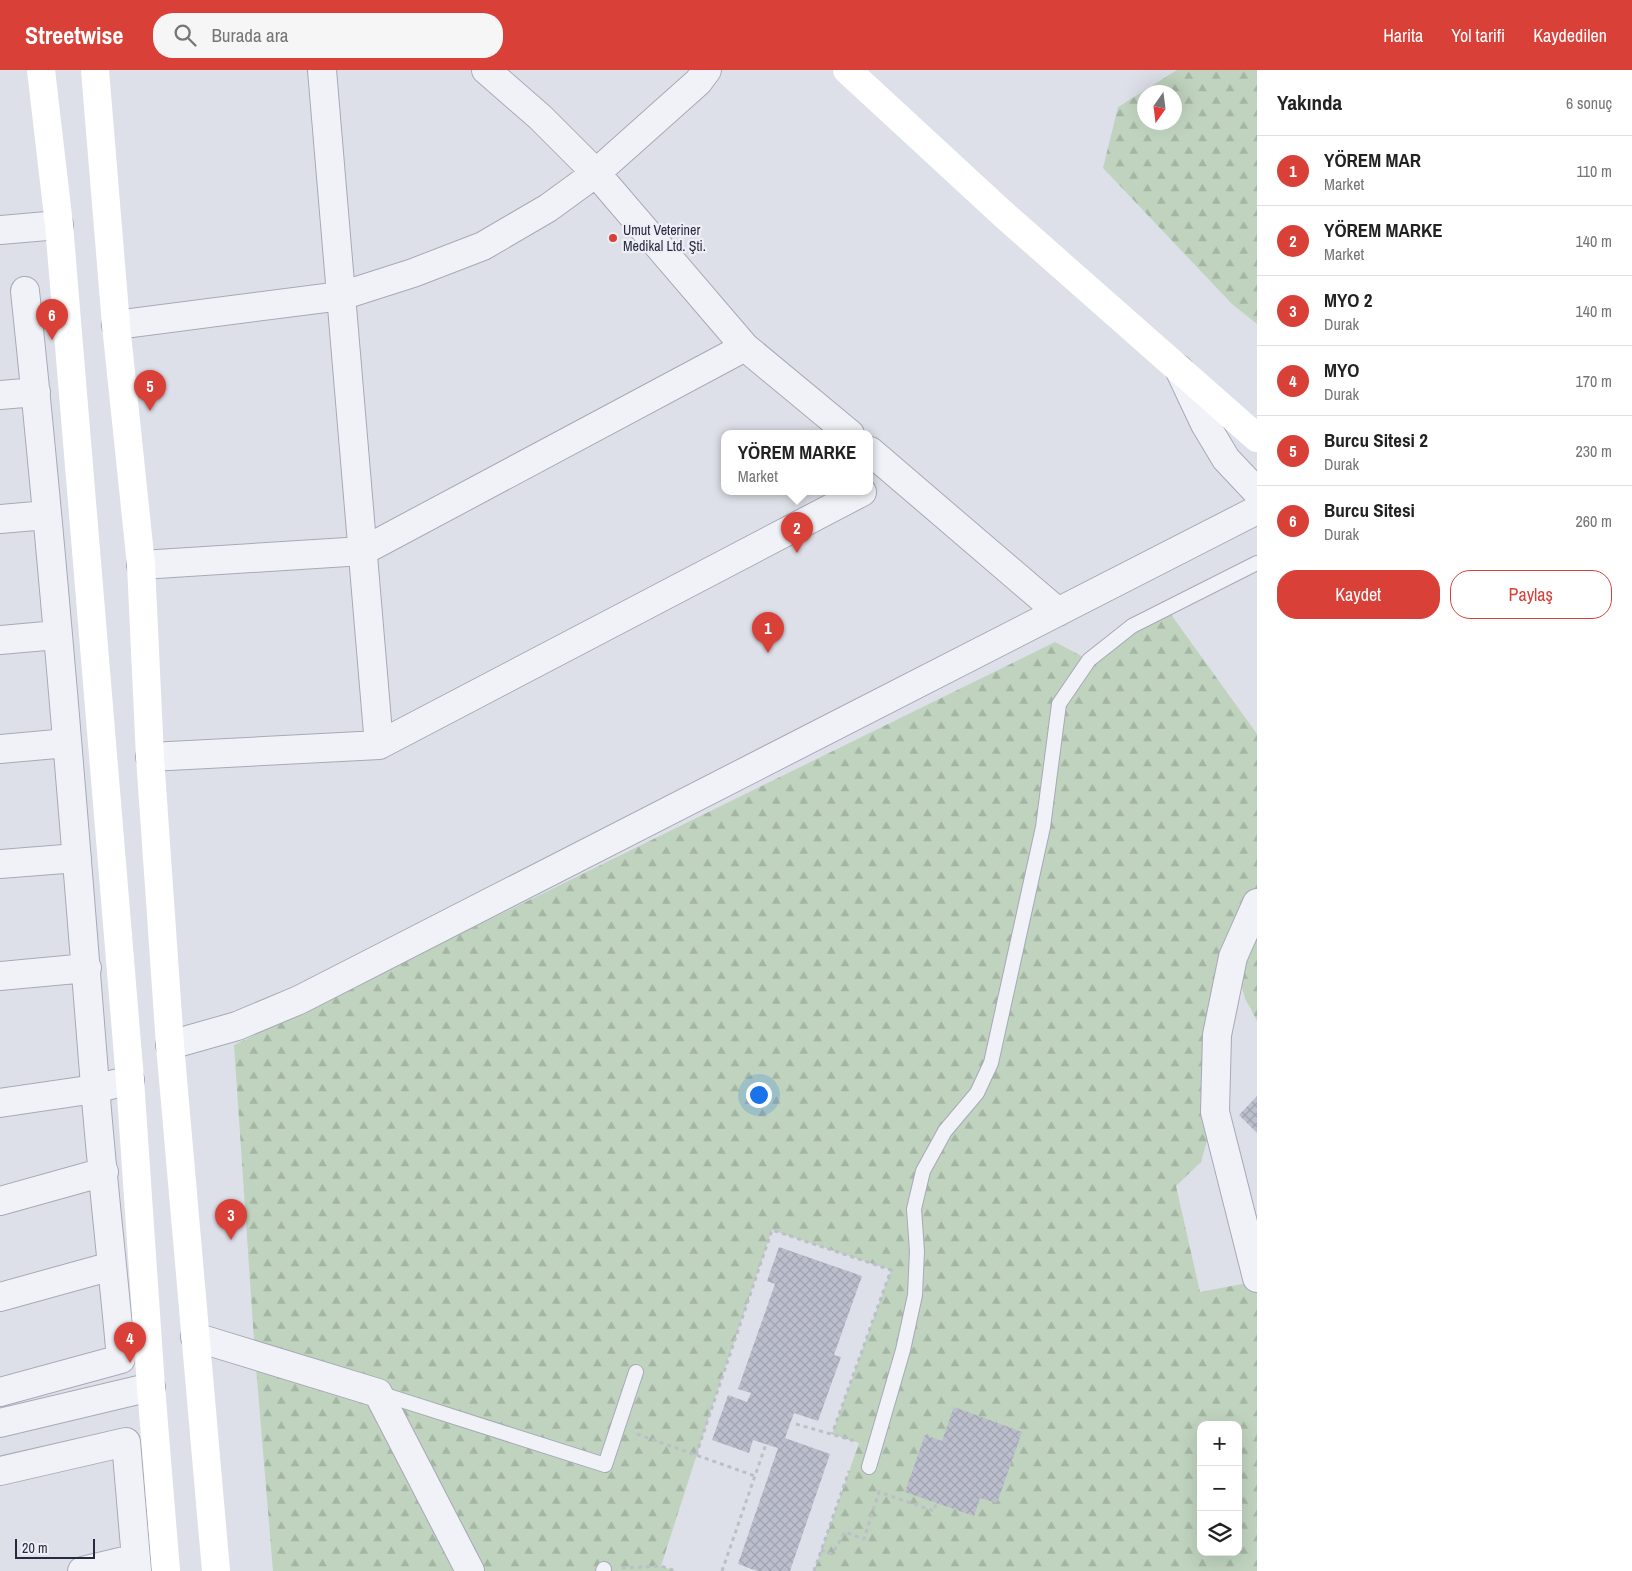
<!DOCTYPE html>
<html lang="tr">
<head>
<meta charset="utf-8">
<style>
	:root { --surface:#fff; --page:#f6f6f6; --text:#222; --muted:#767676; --line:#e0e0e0; --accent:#d94138 }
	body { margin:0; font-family:"Archivo Narrow",sans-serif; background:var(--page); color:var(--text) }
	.controls { position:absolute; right:15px; bottom:15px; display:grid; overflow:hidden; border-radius:10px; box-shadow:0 5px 20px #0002 }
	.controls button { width:45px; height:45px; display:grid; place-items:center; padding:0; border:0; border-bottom:1px solid var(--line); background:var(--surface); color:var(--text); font:25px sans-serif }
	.compass { position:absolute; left:1137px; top:15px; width:45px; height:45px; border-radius:50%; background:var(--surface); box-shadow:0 5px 20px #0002; rotate:194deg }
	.scale { position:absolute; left:15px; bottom:12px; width:80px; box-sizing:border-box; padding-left:5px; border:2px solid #262a41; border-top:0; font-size:14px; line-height:18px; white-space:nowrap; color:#262a41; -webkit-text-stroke:4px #eeeff6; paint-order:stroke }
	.you { position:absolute; left:758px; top:1024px; width:18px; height:18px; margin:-12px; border:4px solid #fff; border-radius:50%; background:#1a73e8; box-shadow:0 0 0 8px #1a73e833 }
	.badge { display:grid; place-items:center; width:32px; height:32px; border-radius:50%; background:var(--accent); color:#fff; font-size:16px; font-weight:700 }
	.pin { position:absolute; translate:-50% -41px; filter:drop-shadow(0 1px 2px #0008) }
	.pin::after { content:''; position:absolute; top:26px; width:18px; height:15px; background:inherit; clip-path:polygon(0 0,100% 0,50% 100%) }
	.popup { position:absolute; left:721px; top:360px; width:152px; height:65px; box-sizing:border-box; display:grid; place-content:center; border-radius:10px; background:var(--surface); filter:drop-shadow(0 1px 4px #0005); font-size:16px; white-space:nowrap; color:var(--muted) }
	.popup b { font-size:19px; color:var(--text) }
	.popup::after { content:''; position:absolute; left:50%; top:100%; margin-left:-10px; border:10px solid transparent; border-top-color:var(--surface) }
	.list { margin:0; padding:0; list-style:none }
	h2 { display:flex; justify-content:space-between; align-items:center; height:65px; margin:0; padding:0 20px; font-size:21px }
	h2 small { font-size:16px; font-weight:400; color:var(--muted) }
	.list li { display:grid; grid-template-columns:32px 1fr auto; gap:15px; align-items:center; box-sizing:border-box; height:70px; padding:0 20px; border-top:1px solid var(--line) }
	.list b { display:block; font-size:19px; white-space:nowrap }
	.list p { margin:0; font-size:16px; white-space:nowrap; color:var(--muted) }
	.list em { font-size:16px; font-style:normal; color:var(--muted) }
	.actions { display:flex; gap:10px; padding:15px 20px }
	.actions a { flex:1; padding:11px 0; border:1px solid var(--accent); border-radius:20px; text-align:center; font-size:18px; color:var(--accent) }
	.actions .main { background:var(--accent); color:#fff }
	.icon { flex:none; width:28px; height:28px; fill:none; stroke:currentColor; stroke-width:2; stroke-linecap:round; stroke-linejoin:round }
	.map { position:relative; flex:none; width:1257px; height:1501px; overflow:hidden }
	header { display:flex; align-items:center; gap:30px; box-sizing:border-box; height:70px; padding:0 25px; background:var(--accent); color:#fff }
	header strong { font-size:24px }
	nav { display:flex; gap:28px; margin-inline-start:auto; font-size:18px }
	.search { width:350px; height:45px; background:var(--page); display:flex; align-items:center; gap:12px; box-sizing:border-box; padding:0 18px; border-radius:20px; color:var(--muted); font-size:19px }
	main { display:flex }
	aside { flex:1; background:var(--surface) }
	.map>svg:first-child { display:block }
	.forest { fill:url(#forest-firs); fill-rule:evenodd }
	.building { fill:url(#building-cross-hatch) }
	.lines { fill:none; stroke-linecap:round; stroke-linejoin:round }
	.lane-casing { stroke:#a7a9b7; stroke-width:16 }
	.street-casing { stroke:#a7a9b7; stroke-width:30 }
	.path { stroke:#bcbec8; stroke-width:3; stroke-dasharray:4 4; stroke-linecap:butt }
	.lane { stroke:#f1f2f7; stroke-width:14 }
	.street { stroke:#f1f2f7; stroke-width:28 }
	.secondary { stroke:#fff; stroke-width:28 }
	.poi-dot { fill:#d94138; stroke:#eeeff6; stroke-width:2 }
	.labels { text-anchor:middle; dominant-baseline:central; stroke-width:4.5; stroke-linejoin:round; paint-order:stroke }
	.poi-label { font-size:14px; fill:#262a41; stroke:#eeeff6; text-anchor:start }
</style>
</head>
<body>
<header>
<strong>Streetwise</strong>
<div class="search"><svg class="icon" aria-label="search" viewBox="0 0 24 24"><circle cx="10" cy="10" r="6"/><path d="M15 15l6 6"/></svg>Burada ara</div>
<nav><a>Harita</a><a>Yol tarifi</a><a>Kaydedilen</a></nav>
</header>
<main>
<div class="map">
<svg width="1257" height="1501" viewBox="0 0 1257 1501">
	<defs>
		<pattern id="forest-firs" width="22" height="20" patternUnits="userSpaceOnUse" patternTransform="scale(1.25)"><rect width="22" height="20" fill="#bfd3be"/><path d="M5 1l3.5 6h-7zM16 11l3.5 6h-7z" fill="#a4b5a4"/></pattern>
		<pattern id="building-cross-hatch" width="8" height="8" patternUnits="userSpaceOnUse" patternTransform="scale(1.25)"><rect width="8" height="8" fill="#bbbecc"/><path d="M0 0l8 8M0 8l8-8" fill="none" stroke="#a1a3b0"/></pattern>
	</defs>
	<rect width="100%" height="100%" fill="#dee0e9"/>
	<path class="forest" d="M1177,0h80v254l-25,-20 -129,-136 15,-61zM1174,22v30h-30v-30z
		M1167,539l90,125v287l-12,-23 -12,-40 -18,154 -14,50 -25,24 24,106 42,-8 15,-1v288h-443l45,-128 -27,-9 59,-164 -119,-40 -55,162 -56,174 14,5h-402l-18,-216 -21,-310 821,-403 34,18zM1201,1355h37v127h-37z"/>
	<path class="building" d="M1257,1026v37l-18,-18z
		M779,1177l83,29 -28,79 7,2 -23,64 -24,-8 -9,25 45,16 -40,117h-33l-19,-7 40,-116 -25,-8 -4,13 -37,-13 16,-45 19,7 4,-9 -13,-4 37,-105 -8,-3z
		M954,1337l68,25 -25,71 -17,-5 -6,18 -69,-24 20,-57 17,6z"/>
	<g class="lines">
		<defs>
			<path id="lane" d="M379,1323l226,72 31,-93
				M869,1397l34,-117 12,-55 2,-44 -3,-42 9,-38 22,-40 32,-38 14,-30 52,-236 16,-123 30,-44 43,-34 125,-63
				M603,1501l1,-2"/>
			<path id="street" d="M322,0l57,675
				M486,0l54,47 56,56 149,174 105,87
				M0,160l59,-5
				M116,255l225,-29 72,-23 70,-27 65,-38 48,-35 102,-91 9,-12
				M1179,299l26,55 21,35 31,33
				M0,325l36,-3
				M870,381l188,161
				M0,449l47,-4
				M141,495l222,-14 382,-204
				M0,570l57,-5
				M0,679l67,-6
				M150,687l229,-12 483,-253
				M0,794l77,-6
				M1257,833l-24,54 -16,78 -2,77 42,166
				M0,906l87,-8
				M170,975l67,-19 62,-26 958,-490
				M0,1033l95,-14 35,-9
				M0,1131l104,-29
				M0,1227l112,-31
				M195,1267l183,56 92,178
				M0,1322l121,-33c-8,-91 -19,-182 -26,-273 -21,-265 -42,-531 -70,-795
				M0,1353l151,-36
				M0,1401l126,-29 11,129
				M82,1501l54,-13"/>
		</defs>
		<use href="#lane" class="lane-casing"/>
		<use href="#street" class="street-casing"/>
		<path class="path" d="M796,1354l59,17
			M637,1364l118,42
			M696,1385l76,-225 119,40 -59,164
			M821,1480l11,4 13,-22 19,7 15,-47 55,19 2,-8
			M622,1498l39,-2 15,5
			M722,1501l44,-127
			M814,1501l35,-100"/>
		<use href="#lane" class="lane"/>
		<use href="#street" class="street"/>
		<path class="secondary" d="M41,0l18,155 71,855 21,307 15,184
			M95,0l21,255 25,240 9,192 20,288 46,526
			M847,0l156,144 254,224"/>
	</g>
	<circle class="poi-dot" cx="613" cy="168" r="5"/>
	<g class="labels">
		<g class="poi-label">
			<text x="623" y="160">Umut Veteriner<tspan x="623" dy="16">Medikal Ltd. Şti.</tspan></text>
		</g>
	</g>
</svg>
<div class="controls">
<button>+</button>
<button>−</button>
<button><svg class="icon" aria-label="layers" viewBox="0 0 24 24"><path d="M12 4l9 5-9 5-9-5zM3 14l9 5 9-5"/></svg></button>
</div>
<svg class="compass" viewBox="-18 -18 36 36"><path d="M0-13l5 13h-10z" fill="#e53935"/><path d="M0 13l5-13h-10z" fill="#767676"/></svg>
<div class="scale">20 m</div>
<div class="you"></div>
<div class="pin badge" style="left:768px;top:583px">1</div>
<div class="pin badge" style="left:797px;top:483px">2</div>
<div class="popup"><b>YÖREM MARKE</b>Market</div>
<div class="pin badge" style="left:231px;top:1170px">3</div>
<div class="pin badge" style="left:130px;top:1293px">4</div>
<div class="pin badge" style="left:150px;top:341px">5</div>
<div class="pin badge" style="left:52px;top:270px">6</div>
</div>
<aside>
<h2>Yakında<small>6 sonuç</small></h2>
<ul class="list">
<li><span class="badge">1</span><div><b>YÖREM MAR</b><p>Market</p></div><em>110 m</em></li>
<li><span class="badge">2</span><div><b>YÖREM MARKE</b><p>Market</p></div><em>140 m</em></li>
<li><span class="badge">3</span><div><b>MYO 2</b><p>Durak</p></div><em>140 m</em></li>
<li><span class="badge">4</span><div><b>MYO</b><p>Durak</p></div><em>170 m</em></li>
<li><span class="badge">5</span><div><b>Burcu Sitesi 2</b><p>Durak</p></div><em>230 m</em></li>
<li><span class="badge">6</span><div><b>Burcu Sitesi</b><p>Durak</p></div><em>260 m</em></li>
</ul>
<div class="actions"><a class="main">Kaydet</a><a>Paylaş</a></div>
</aside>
</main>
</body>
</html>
